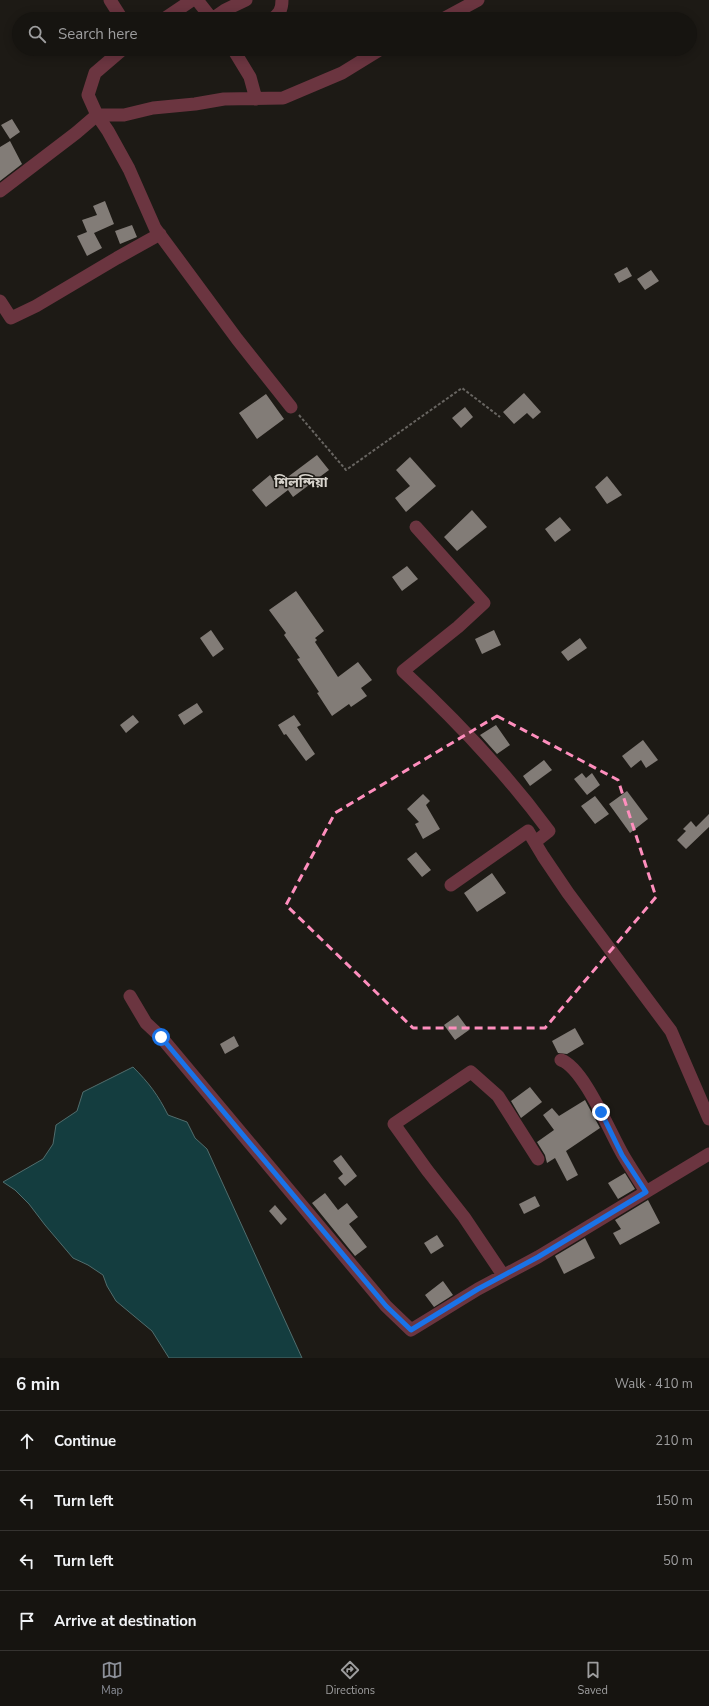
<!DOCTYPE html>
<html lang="en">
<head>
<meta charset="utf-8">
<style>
	:root { --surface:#161410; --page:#1f1d19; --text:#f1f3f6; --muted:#9e9e9f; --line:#353330; --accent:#8c9099 }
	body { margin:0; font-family:"Nunito Sans","Noto Sans Bengali",sans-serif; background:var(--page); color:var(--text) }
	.stop { position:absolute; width:12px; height:12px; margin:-9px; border:3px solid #1a73e8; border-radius:50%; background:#fff }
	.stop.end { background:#1a73e8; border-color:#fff; box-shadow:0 1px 4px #0008 }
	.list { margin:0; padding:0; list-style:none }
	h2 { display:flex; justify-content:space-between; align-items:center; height:52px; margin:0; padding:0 16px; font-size:17px }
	h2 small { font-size:13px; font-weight:400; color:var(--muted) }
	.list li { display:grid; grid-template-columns:26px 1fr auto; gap:12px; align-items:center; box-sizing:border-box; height:60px; padding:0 16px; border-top:1px solid var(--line) }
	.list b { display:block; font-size:15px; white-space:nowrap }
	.list em { font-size:13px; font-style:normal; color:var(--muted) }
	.icon { flex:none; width:22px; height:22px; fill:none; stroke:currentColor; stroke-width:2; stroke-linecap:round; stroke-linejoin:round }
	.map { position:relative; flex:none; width:709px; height:1358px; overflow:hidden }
	.search { position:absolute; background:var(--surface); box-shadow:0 2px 10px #0003; left:12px; right:12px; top:12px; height:44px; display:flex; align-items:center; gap:10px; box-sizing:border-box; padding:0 14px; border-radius:22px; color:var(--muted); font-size:15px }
	.sheet { height:292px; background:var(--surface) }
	nav { display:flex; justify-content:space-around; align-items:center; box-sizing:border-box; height:56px; border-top:1px solid var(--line); background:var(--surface); font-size:11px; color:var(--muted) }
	nav a { display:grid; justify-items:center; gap:2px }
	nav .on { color:var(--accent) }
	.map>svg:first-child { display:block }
	.water { fill:#143d3f; stroke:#516d6d }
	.building { fill:#827c77 }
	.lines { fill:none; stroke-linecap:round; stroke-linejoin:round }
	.path { stroke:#686561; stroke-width:2; stroke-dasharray:3 2; stroke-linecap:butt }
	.minor { stroke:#6b3540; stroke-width:13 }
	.route { stroke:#1a73e8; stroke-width:5 }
	.marked { fill:none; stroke:#fe8ebd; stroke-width:3; stroke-dasharray:8 5; stroke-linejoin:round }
	.labels { text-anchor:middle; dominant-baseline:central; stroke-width:3; stroke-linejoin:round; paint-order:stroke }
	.quarter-label { font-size:14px; font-weight:bold; fill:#d7d3cc; stroke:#1d1a15 }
</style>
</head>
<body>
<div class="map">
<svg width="709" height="1358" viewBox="0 0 709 1358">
	<rect width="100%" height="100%" fill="#1d1a15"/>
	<path class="water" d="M133,1067c16,16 25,28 35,48l19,7 8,16 12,11 95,209h-133l-17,-27 -36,-30 -9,-15 -4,-11 -15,-10 -15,-7 -28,-33 -16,-21 -14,-14 -12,-8 40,-23 10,-15 3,-19 21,-14 6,-19z"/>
	<path class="building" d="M12,119l8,13 -10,7 -9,-14z
		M10,141l12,23 -22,17v-34z
		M105,201l9,23 -20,9 8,15 -15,8 -10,-20 10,-4 -5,-12 15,-5 -4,-9z
		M132,225l5,12 -17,7 -5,-13z
		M627,267l5,9 -13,7 -5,-9z
		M651,270l8,11 -14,9 -8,-11z
		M524,393l17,19 -8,7 -6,-6 -13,11 -11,-12z
		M266,394l18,25 -27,20 -18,-26z
		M465,407l8,10 -12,11 -9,-10z
		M317,455l12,15 -36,27 -5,-7 -22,17 -14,-17 18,-15 7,10z
		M410,457l26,29 -30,26 -11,-14 15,-12 -14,-16z
		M607,476l15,19 -15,9 -12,-17z
		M472,510l15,17 -30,24 -13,-14z
		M560,517l11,13 -16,12 -10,-13z
		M407,566l11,13 -16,12 -10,-14z
		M296,591l28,40 -9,7 2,2 -2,2 23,35 20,-15 14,18 -11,8 6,8 -16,11 -2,-3 -17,12 -15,-23 2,-1 -22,-33 3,-1 -16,-23 2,-2 -17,-23z
		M211,630l13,19 -11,8 -13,-19z
		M494,630l7,15 -19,9 -7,-15z
		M580,638l7,10 -19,13 -7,-9z
		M197,703l6,9 -19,13 -6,-10z
		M133,715l6,7 -13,11 -6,-8z
		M294,715l7,10 -4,2 18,27 -9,7 -20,-27 -2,1 -6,-10z
		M496,725l14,20 -13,9 -17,-19z
		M643,740l15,20 -12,8 -5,-8 -10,8 -9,-12z
		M544,760l8,10 -22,16 -7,-10z
		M582,773l4,5 6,-5 8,12 -13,10 -13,-16z
		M627,791l21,28 -18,14 -21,-29z
		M423,794l7,7 -4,4 14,24 -17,10 -8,-15 4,-2 -12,-13z
		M595,796l14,18 -14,10 -14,-18z
		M709,814v13l-23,22 -9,-9 9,-9 -3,-2 8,-8 5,6z
		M416,852l15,18 -9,7 -15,-18z
		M492,873l14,20 -29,19 -13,-19z
		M458,1015l11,15 -14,10 -11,-15z
		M575,1028l9,16 -17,10 -9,-1 -6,-12z
		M234,1036l5,10 -14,8 -5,-10z
		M530,1087l12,15 -21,16 -10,-17z
		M585,1100l15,28 -34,23 12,24 -11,6 -12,-23 -8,5 -2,-8 -8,-13 17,-12 -11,-15 9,-7 7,8z
		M341,1155l16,21 -12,10 -7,-8 5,-4 -10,-13z
		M625,1173l10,16 -17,10 -10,-16z
		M325,1193l13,17 9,-7 11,14 -9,7 18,23 -12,9 -43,-53z
		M535,1196l5,10 -16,8 -5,-10z
		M648,1200l12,23 -40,22 -7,-12 8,-4 -6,-9z
		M275,1205l12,14 -6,6 -12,-14z
		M437,1235l7,11 -13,8 -7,-11z
		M585,1238l10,20 -31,16 -9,-18z
		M443,1281l10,14 -19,12 -9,-12z"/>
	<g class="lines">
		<path class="path" d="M299,415l47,55 116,-82 38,29"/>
		<path class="minor" d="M110,0l12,19
			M197,0l15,19
			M164,19l28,-19
			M212,19l13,-9 21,-10
			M272,19c7,-5 10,-9 10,-19
			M443,19l35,-19
			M123,49l-28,24 -7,22 9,20h27l29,-7 42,-4 29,-5 59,-1 59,-25 39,-24
			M233,49l17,28 6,22
			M0,191l76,-58 21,-18 11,16 21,38 26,59 82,111 54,68
			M0,301l11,17 25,-12 81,-48 43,-24
			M416,527l68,76 -26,24 -55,44c53,49 103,102 146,160l-14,11
			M451,885l77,-54 15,25 25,37 103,138 38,88
			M130,996l16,27 15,14 225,269 25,24 67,-41 60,-32 171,-103
			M561,1060c23,8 49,73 62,95 7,12 15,24 23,37
			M503,1275l-39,-58 -37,-47 -33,-46 77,-52 27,24 40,63"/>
	</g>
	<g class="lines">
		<path class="route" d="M161,1037l225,269 25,24 67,-41 60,-32 108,-65 -24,-37 -21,-43"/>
	</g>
	<path class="marked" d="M497,716l121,64 38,117 -111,131h-132l-127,-123 49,-92z"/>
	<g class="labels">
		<g class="quarter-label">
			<text x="301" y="482">শিলন্দিয়া</text>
		</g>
	</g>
</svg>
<div class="stop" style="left:161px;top:1037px"></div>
<div class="stop end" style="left:601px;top:1112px"></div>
<div class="search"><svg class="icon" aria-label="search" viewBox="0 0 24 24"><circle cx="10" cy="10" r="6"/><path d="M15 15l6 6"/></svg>Search here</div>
</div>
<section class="sheet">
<h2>6 min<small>Walk · 410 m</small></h2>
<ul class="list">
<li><svg class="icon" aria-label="ahead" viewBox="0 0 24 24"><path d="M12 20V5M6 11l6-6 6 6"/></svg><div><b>Continue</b></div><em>210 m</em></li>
<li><svg class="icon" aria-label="left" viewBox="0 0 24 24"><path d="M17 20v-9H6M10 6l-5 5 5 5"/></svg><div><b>Turn left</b></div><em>150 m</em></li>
<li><svg class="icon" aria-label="left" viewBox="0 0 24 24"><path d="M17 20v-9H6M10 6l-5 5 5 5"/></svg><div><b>Turn left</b></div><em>50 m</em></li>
<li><svg class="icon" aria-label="arrive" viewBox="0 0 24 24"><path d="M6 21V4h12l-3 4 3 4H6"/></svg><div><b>Arrive at destination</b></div></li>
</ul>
</section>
<nav>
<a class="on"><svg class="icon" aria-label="map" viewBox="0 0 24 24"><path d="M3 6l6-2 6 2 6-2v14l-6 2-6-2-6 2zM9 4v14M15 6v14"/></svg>Map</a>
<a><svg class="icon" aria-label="directions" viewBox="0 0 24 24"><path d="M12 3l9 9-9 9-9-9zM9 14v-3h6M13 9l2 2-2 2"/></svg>Directions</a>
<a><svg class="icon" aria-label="saved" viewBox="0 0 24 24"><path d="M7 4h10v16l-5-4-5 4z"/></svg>Saved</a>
</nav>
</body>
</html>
